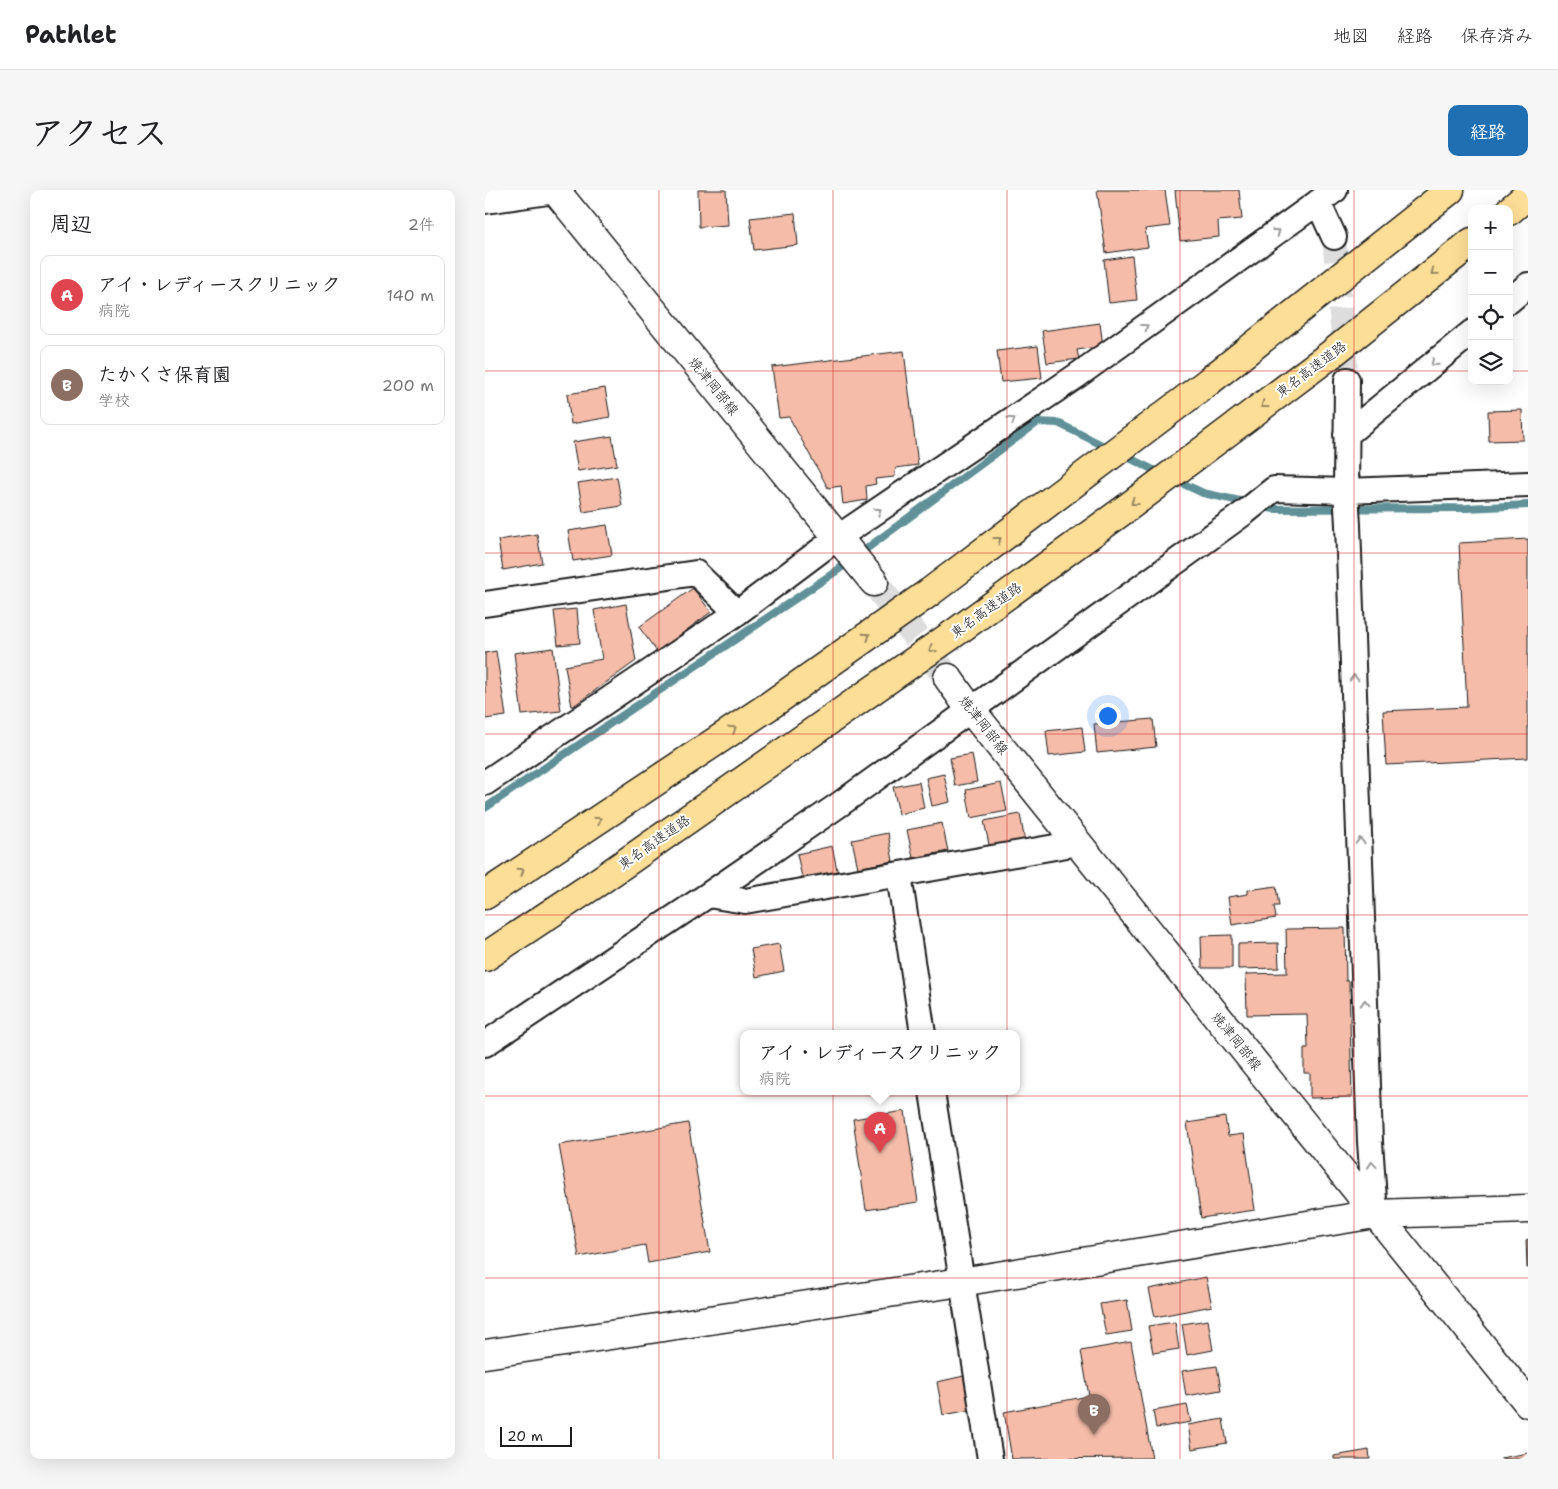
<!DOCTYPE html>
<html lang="ja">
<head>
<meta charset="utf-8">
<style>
	:root { --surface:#fff; --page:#f6f6f6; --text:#202124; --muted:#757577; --line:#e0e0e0; --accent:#1f6fb2 }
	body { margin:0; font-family:"Shantell Sans","Klee One",sans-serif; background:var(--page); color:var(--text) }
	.controls { position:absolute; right:15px; top:15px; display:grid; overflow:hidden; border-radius:10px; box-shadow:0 5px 20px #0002 }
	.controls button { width:45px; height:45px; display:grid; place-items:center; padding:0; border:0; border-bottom:1px solid var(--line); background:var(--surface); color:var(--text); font:25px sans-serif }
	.scale { position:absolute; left:15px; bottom:12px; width:72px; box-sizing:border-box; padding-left:5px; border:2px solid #1c1c1c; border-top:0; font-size:14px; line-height:18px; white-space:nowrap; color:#1c1c1c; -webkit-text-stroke:4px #fff; paint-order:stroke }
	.you { position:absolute; left:622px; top:525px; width:18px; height:18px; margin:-12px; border:4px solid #fff; border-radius:50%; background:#1a73e8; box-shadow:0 0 0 8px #1a73e833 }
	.badge { display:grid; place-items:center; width:32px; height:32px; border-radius:50%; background:var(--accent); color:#fff; font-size:16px; font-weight:700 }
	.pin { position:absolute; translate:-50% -41px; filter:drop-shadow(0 1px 2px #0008) }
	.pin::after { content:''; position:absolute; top:26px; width:18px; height:15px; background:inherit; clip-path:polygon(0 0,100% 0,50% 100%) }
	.popup { position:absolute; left:255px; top:840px; width:280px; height:65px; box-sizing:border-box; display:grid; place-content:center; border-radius:10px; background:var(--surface); filter:drop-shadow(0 1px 4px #0005); font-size:16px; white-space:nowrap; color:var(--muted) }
	.popup b { font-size:19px; color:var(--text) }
	.popup::after { content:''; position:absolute; left:50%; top:100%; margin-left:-10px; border:10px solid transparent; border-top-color:var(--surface) }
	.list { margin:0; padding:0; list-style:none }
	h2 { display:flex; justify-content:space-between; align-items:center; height:65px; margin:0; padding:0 20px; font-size:21px }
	h2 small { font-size:16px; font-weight:400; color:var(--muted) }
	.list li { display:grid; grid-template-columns:32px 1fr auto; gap:15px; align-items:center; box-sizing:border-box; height:80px; margin:0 10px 10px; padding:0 10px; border:1px solid var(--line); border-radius:10px }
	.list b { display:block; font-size:19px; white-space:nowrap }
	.list p { margin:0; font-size:16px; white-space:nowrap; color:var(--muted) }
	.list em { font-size:16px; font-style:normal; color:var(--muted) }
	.icon { flex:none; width:28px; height:28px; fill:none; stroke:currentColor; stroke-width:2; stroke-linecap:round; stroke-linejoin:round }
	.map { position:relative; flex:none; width:1043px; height:1269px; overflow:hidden; border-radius:10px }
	header { display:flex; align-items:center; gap:30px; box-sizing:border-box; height:70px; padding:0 25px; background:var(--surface); border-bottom:1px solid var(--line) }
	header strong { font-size:24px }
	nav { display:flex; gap:28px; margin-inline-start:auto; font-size:18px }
	.intro { display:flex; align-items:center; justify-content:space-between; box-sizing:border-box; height:120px; padding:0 30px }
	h1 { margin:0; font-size:35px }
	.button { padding:12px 22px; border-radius:10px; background:var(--accent); color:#fff; font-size:18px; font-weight:700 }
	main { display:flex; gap:30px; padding:0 30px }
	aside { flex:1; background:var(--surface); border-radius:10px; box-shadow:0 5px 20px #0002 }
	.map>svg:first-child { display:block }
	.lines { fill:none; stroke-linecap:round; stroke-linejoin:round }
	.stream { stroke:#619198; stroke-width:8 }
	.building { fill:#f4bca9; stroke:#1c1c1c }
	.street-tunnel { stroke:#ddd; stroke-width:24; stroke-dasharray:24 12; stroke-linecap:butt }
	.secondary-tunnel { stroke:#ddd; stroke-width:28; stroke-dasharray:28 14; stroke-linecap:butt }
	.street-casing { stroke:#1c1c1c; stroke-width:28 }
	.secondary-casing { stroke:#1c1c1c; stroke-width:31 }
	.highway-casing { stroke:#1c1c1c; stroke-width:31 }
	.street { stroke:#fff; stroke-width:24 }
	.secondary { stroke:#fff; stroke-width:28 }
	.highway { stroke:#fdde96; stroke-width:28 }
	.oneway { stroke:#999 }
	.oneway2 { stroke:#98875f }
	.grid { fill:none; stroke:#d62828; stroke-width:1; stroke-opacity:0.55 }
	.labels { text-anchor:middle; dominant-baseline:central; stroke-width:4; stroke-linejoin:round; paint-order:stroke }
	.street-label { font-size:14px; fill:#1c1c1c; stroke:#fff }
</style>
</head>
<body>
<header>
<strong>Pathlet</strong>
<nav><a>地図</a><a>経路</a><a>保存済み</a></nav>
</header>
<div class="intro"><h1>アクセス</h1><a class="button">経路</a></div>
<main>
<aside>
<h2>周辺<small>2件</small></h2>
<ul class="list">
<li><span class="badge" style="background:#e0444e">A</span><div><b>アイ・レディースクリニック</b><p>病院</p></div><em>140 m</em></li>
<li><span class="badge" style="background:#8d6e63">B</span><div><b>たかくさ保育園</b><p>学校</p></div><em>200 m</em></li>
</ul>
</aside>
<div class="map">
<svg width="1043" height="1269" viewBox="0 0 1043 1269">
	<rect width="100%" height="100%" fill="#fff"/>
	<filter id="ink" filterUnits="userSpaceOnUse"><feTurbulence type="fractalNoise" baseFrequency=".02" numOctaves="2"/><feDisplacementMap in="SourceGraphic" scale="10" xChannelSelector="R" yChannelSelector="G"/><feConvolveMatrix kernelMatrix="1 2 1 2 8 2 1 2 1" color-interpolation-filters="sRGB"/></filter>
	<g filter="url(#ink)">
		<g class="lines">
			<path class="stream" d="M636,264l41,20
				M690,290l28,13 46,10
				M775,316l14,3 193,-1 61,-3
				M0,618l350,-236 203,-150 20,1 52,26"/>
		</g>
		<path class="building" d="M213,0h28l2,35 -29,2z
			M612,0h68l5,36 -25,3 3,18 -42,6z
			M690,0h64l3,29 -24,2 1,16 -39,4z
			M310,23l3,32 -44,5 -4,-32z
			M647,66l5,44 -28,3 -5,-43z
			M615,133l3,23 -26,4 2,9 -32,4 -5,-32z
			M553,156l4,32 -41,4 -4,-31z
			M419,161l14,114 -22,3 -2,9 -19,2 1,5 -10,2 1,14 -24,4 -2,-18 -13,2 -39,-71 -10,1 -7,-51z
			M120,198l5,29 -39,7 -4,-30z
			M1037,220l1,30 -34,1 -1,-30z
			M127,246l5,29 -39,6 -5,-29z
			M132,287l5,29 -39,6 -5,-29z
			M122,335l5,30 -39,6 -5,-30z
			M52,344l5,29 -39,7 -5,-30z
			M1043,349v219l-142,7 -3,-54 84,-4 -8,-164z
			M208,398l18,24 -54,40 -18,-25z
			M141,414l10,57 -64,46 -7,-41 37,-7 -8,-49z
			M92,419l3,34 -22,2 -4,-34z
			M68,458l8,63 -39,4 -8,-62z
			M11,461l10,65 -21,3v-66z
			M668,529l3,28 -59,6 -3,-29z
			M597,537l3,25 -36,4 -3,-25z
			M487,564l5,28 -22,4 -5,-28z
			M459,584l6,28 -18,4 -6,-28z
			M434,592l5,26 -25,6 -6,-27z
			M516,593l6,28 -36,7 -5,-28z
			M535,624l5,28 -35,7 -6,-28z
			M457,633l6,28 -35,7 -6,-28z
			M403,643l5,28 -35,7 -6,-28z
			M347,656l6,28 -35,8 -6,-28z
			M791,696l3,20h-5l2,12 -44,7 -4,-28 20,-3v-4z
			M860,738l1,53h3l3,116 -42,1v-25h-6v-25h4l-1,-34 -60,1 -1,-41 41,-1 -1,-44z
			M747,745v33h-30l-1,-32z
			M793,753l1,25 -41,1v-25z
			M294,754l5,27 -28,6 -5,-28z
			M420,921l13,91 -52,8 -13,-91z
			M740,927l3,19 16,-2 11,76 -54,8 -14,-95z
			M203,933l22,129 -62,11 -3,-18 -66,12 -20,-112z
			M1043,1049v29h-1l-1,-28z
			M721,1087l6,29 -57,11 -6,-28z
			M642,1110l5,31 -26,4 -6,-31z
			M723,1130l5,30 -26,5 -5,-31z
			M690,1132l4,27 -26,4 -5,-27z
			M646,1152l21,116 -140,1 -8,-47 85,-16 -8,-45z
			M732,1176l4,24 -35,6 -4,-25z
			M479,1186l7,34 -28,5 -6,-33z
			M702,1215l4,17 -35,6 -3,-17z
			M738,1229l4,24 -35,6 -4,-24z
			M884,1260l1,9h-36v-3z
			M1043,1263v6h-27v-1z"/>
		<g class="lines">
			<path class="street-tunnel" d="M849,47l13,143"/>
			<path class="secondary-tunnel" d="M389,392l74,96"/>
			<defs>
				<path id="street" d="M0,11l77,-11
					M833,12l16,35
					M1024,111l19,-16
					M862,190l-1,111 2,34 22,617 5,72
					M861,245l126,-103
					M0,414l211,-31 41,40
					M0,593l252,-170 100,-75 241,-163 257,-185
					M414,685l24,159
					M223,705l37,6 333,-58
					M0,854l223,-149 132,-91 404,-291 30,-24 72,2 182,-7
					M447,902l58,367"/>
				<path id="secondary" d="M70,0l319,392
					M463,488l22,31 558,694
					M0,1164l476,-72 414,-68 153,-5"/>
				<path id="highway" d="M1024,21l19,-16
					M0,705l284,-189 161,-114 278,-210 242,-192
					M0,767l113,-75 358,-250 172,-125 202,-152 142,-113"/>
			</defs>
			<use href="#street" class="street-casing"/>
			<use href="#secondary" class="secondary-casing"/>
			<use href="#highway" class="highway-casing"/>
			<use href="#street" class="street"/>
			<use href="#secondary" class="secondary"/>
			<use href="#highway" class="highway"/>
		</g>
		<defs><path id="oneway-chevron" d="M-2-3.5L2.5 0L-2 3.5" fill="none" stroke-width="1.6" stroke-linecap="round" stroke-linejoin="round" transform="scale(1.25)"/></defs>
		<g class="oneway">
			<use href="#oneway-chevron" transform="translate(792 42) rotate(-36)"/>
			<use href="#oneway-chevron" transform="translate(660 137) rotate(-36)"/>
			<use href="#oneway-chevron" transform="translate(949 173) rotate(141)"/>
			<use href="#oneway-chevron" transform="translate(527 230) rotate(-34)"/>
			<use href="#oneway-chevron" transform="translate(393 321) rotate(-34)"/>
			<use href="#oneway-chevron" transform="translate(869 488) rotate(-92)"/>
			<use href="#oneway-chevron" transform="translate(875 651) rotate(-92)"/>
			<use href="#oneway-chevron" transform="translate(880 813) rotate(-92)"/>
			<use href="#oneway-chevron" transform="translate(887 975) rotate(-94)"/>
		</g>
		<g class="oneway2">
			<use href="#oneway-chevron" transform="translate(949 82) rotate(141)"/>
			<use href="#oneway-chevron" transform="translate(779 215) rotate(143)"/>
			<use href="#oneway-chevron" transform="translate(649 312) rotate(143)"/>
			<use href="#oneway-chevron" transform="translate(513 350) rotate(-37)"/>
			<use href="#oneway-chevron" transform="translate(382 446) rotate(-35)"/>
			<use href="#oneway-chevron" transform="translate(447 459) rotate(145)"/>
			<use href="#oneway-chevron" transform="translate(248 539) rotate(-34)"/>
			<use href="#oneway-chevron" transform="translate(113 630) rotate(-34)"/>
			<use href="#oneway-chevron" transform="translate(36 681) rotate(-34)"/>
		</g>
	</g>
	<path class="grid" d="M174,0v1269M348,0v1269M522,0v1269M695,0v1269M869,0v1269M0,181h987M1024,181h19M0,363h1043M0,544h1043M0,725h1043M0,906h1043M0,1088h1043"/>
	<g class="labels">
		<g class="street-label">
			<text transform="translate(826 179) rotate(-37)">東名高速道路</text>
			<text transform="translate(229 196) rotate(51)">焼津岡部線</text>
			<text transform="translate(501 420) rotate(-36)">東名高速道路</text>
			<text transform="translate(499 535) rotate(52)">焼津岡部線</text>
			<text transform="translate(169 652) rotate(-35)">東名高速道路</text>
			<text transform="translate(752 851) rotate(51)">焼津岡部線</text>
		</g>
	</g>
</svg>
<div class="controls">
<button>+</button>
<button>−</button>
<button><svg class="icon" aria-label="locate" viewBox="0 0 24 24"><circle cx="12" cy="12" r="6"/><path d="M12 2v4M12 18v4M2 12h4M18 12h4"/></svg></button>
<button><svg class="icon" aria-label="layers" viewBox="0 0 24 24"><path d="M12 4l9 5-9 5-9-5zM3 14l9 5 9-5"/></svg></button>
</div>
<div class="scale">20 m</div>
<div class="you"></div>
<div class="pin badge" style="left:395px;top:963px;background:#e0444e">A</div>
<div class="popup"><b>アイ・レディースクリニック</b>病院</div>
<div class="pin badge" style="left:609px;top:1245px;background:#8d6e63">B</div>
</div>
</main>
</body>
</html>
